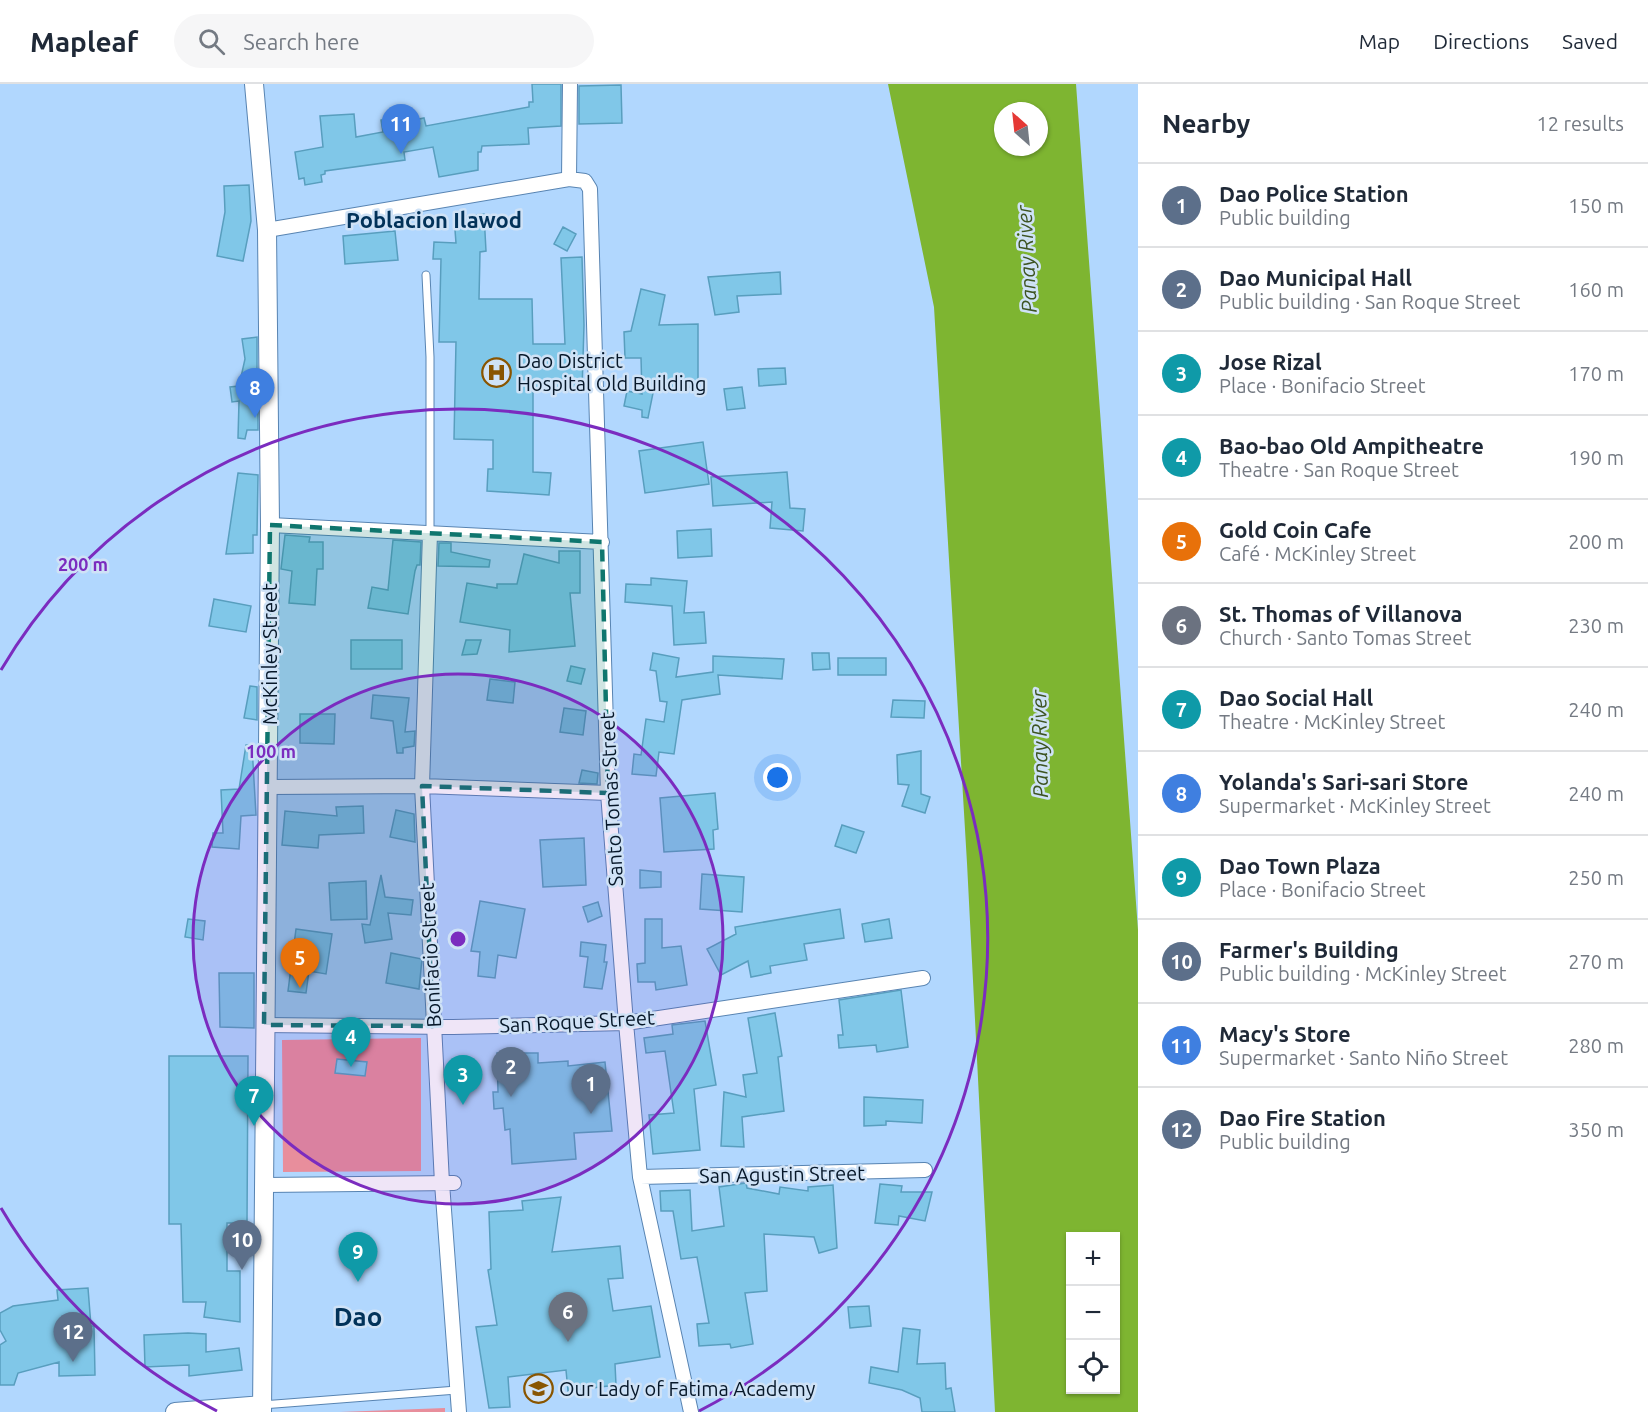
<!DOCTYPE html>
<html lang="en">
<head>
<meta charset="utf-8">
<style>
	:root { --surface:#fff; --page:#f6f6f7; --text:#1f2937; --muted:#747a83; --line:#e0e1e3; --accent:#895500 }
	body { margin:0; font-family:Ubuntu,sans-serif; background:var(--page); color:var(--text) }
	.controls { position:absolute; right:18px; bottom:18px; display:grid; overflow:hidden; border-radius:0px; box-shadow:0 2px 4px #0004 }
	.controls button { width:54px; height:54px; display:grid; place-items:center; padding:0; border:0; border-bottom:2px solid var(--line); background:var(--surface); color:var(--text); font:30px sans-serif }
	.compass { position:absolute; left:994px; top:18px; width:54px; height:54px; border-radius:50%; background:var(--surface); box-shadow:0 2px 4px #0004; rotate:333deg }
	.you { position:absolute; left:778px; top:694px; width:21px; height:21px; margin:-15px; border:4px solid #fff; border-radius:50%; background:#1a73e8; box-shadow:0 0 0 9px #1a73e833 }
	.badge { display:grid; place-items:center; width:39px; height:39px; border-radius:50%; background:var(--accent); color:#fff; font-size:20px; font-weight:700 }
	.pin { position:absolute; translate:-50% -50px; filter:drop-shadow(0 2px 3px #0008) }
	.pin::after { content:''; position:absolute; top:32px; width:21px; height:18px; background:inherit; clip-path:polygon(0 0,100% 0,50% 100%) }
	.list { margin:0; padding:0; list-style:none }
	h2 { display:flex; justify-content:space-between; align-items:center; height:78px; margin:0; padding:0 24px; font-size:26px }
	h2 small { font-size:20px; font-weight:400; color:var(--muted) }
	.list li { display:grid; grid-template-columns:39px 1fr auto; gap:18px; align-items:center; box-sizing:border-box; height:84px; padding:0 24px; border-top:2px solid var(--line) }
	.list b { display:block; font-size:22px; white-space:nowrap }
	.list p { margin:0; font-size:20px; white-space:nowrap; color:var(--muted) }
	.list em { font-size:20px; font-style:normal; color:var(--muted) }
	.icon { flex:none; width:33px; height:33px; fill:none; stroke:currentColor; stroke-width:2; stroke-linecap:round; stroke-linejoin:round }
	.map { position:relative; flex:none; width:1138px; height:1328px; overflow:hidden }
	header { display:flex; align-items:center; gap:36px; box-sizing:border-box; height:84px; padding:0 30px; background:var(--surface); border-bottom:2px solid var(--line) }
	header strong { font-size:28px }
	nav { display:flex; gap:33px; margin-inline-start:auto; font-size:21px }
	.search { width:420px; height:54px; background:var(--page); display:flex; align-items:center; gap:15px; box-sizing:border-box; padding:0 21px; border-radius:33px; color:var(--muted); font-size:22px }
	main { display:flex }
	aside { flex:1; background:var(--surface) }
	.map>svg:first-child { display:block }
	.green { fill:#e88e9c }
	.water { fill:#7eb531; fill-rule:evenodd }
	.building { fill:#80c7e8; stroke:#589ebe; stroke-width:1.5 }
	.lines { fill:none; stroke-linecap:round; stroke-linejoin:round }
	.service-casing { stroke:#5884b2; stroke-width:9 }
	.minor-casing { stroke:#5884b2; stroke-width:16 }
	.tertiary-casing { stroke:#5884b2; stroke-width:20 }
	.service { stroke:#fff; stroke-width:7 }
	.minor { stroke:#fff; stroke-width:14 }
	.tertiary { stroke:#fff; stroke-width:18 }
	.marked { fill:#0f766e; fill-opacity:0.2; stroke:#0f766e; stroke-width:4.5; stroke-dasharray:12 8; stroke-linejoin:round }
	.ring { fill:none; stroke:#7b2cbf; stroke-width:3 }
	.labels { text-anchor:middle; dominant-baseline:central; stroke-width:5; stroke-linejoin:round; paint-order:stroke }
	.poi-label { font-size:20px; fill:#061729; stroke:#cfe2f6; text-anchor:start }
	.street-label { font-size:20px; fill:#061729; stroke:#cfe2f6 }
	.water-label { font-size:21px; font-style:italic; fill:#3d5422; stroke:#cfe2f6 }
	.quarter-label { font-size:22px; font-weight:bold; fill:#023259; stroke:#cfe2f6 }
	.district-label { font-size:26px; font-weight:bold; fill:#023259; stroke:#cfe2f6 }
	.centre { fill:#7b2cbf; stroke:#cfe2f6; stroke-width:3 }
	.ring-label { font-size:18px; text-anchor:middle; font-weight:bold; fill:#7b2cbf; stroke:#cfe2f6; stroke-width:5; stroke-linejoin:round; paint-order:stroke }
</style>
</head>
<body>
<header>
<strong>Mapleaf</strong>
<div class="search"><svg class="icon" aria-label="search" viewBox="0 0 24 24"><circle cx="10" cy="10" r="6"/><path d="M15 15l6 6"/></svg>Search here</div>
<nav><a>Map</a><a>Directions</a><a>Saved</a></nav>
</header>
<main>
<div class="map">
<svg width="1138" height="1328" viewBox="0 0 1138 1328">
	<rect width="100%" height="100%" fill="#b1d7fe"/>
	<path class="green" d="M421,954v133l-138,1 -1,-132z
		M445,1324v4h-105z"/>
	<path class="water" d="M888,0h188l62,846v482h-143l-28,-549 -33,-556zM1003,27h36v36h-36zM1070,1152h46v154h-46z"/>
	<path class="building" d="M532,0h29v42l-33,2 1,16 -47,2 -1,6h-3v18l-39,7 -6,-30 -29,5 1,8 -80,11v3l-4,1 1,7 -17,3 -1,-7 -5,1 -4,-27 28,-5 -3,-31 34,-2 2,23 27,-5 -2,-12 18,-3 1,6 24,-5 2,8 103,-19v-5h4z
		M621,1l1,38 -43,1v-38z
		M249,101l2,36 -8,40 -26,-5 8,-44 -1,-26z
		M484,130l2,37 -6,1 -1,47h53l1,45h32l-4,-86 21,-1 2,68 -2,66 -49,-1v82l18,1 -2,22 -62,-4 1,-22h5v-29l-39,-1 2,-97h-17l2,-83h-8l1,-17 22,1 -2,-26z
		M563,143l13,7 -9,17 -13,-7z
		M395,147l3,29 -53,4 -2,-28z
		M780,188l1,22 -44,2 2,16 -24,3 -7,-38z
		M641,205l24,6 -6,30 39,-1v63l-44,1 -6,30 -6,-1v-7l-18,-4 3,-15 15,3 -1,-36h-16l-1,-26 7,-1z
		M257,253v42l-6,29 7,1v21h-11l-2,9 -7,-1 1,-37 -7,1 -2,-15 9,-1 6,-27 -3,-20z
		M785,284l1,16 -27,2 -1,-17z
		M742,303l3,21 -18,2 -3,-21z
		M703,358l6,42 -64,9 -6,-42z
		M787,388l3,36 15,1 -2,22 -33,-3 2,-26 -59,4 -2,-29z
		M238,389l20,2 -1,60h-4v18l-27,1z
		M711,445l1,27 -34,2 -1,-27z
		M285,451l25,2 -1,5h14v27h-6l-2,36 -26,-2 3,-32 -11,-2z
		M393,456l28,2 -1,23h-3l-2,6 -7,43 -40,-6 4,-21 16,3z
		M439,459h12v9l39,8 -1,7 -51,-1z
		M559,467h21v42h-10l5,53 -66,6 1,-22 -50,-8 7,-39 30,5v-4h20l7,-30 35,9z
		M651,494l36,3 -3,32 20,-1 2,31 -32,2 -2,-39 -47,-4 1,-18 25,1z
		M214,515l37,7 -5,26 -37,-6z
		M351,556h51v29h-51z
		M466,556h15l-4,14 -15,1z
		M653,569l26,5 -3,19 37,-5v-16l71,3 -2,20 -64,-4 2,19 -38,6 -8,54 -15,-2 -3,24 -24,-2 2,-20 7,1 5,-36 18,3 3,-20 -7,-1 -4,-30 -6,-1z
		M812,569h17l1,16 -17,1z
		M838,574h48v17h-48z
		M571,582l14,3 -4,15 -14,-3z
		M490,595l25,3 -2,21 -26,-3z
		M250,602l7,1v33l-13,-2z
		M373,611l36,3 -4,34 10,-1 -1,15 -11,2v5h-6l-4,-32 -22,-3z
		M893,616l32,1 -1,17 -33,-1z
		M564,624l22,3 -3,24 -23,-3z
		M300,630h35l-1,30 -34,-1z
		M246,661l6,1 4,69 -15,1 -2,33 -27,-2 1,-14h10l-2,-43 18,-1z
		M921,667v43l9,3 -5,16 -23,-7 7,-21 -11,-1 -1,-29z
		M582,686l16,3 -1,11 -18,-1z
		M715,709l3,36 -5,1 1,19 -50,3 -4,-54z
		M363,722l1,27 -45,2 -1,13 -36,-3 3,-34 52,5 -1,-9z
		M396,726l18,4 1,28 -25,-5z
		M842,741l22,7 -8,21 -21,-7z
		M584,754l2,47 -43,2 -3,-47z
		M640,786l21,2v15l-21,1z
		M702,790l42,3 -2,35 -42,-3z
		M381,791l4,22 28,3 -2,15 -23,-2 4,26 -27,4 -3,-19 8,1z
		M366,797l1,38 -36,1 -2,-37z
		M480,817l45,8 -9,49 -18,-3 -3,23 -17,-2 2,-24 -9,-1z
		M598,818l4,14 -14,6 -5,-15z
		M840,825l4,29 -40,6 3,16 -37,6 1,7 -20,4 -3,-16 -27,14 -14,-26 29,-15 -1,-7z
		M188,835l17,2 -2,19 -18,-3z
		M645,835h17v29l19,-2 6,39 -31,5 -1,-8h-17l-1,-18 8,-1z
		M889,835l3,19 -27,4 -3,-18z
		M296,845l36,5 -6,40 -17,-3 -3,22 -18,-2z
		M581,858l25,3 -2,17h3l-5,27 -18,-2 4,-30 -8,-1z
		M391,869l31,6 -3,30 -33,-6z
		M219,889h35v55l-34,-1z
		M901,906l7,57 -31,5 -1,-7 -37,3 -1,-13h5l-4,-35z
		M775,929l7,43 -4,1 6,54 -42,6 2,30 -23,-1 3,-54 22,5 -3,-22 14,-2 -9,-55z
		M705,937l11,64 -22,4 6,61 -47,4 -4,-39 25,-2 -9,-62 -19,2 -2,-15 29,-4 -1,-9z
		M497,969h41v10l30,-2v5l37,-4 7,69 -38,2 2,26 -64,5 -2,-35 -5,1 -2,-22 -9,1 -1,-17h5z
		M169,972h79l-1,167h-20v48h13v51l-36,-5 2,-15h-23l-2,-78h-12z
		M337,975l30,3 -2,14 -30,-3z
		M864,1013l59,3 -1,23 -36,-2v4l-22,1z
		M746,1099l1,5 32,6 1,-7 28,4v-4l25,-2 4,63 -18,5 -5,-16 -50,-3 3,57 -22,2 8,51 -22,4 -1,-4 -31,2 -2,-22 12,-1 -12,-66 -16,2 -8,-48h-12l-1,-20 30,-1 2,41 32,-5 -5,-39z
		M880,1100l22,2 -1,6h31l-7,29 -26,-5 -1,9 -23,-2z
		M561,1113l-9,55 68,-6 3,32 -15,1 5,32 38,-5 9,51 -45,7 1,21 -48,6 -2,-21 -58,7 2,30 -21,1 -13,-81 21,-2 -9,-55 3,-1 -2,-57 34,-2 -1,-9z
		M88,1204l3,38h3l1,49 -36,1v-14l-41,11 -4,12h-14v-40l6,-4 -6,-11v-17l13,-7 45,-6 -1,-10z
		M869,1222l2,20 -21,2 -2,-21z
		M903,1244l17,2 -3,34 28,-1 1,26 5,-1 4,24h-33l-2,-14 -18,-8 -33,-7 2,-16 27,5z
		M188,1249l18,1v18l33,-4 3,22 -53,6v-11l-44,2 -1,-32z"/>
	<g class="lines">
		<defs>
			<path id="service" d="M426,191l4,82v176
				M262,1321l195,-15"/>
			<path id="minor" d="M569,95l1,-95
				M267,146l302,-51 16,2 5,8 18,604 18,230 14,154 51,235
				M270,441l332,17
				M430,449l-8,253 20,397 17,229
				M269,703l153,-1 186,7
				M264,941l189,2 173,-4 297,-45
				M640,1093l285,-7
				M265,1101l189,-2"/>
			<path id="tertiary" d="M254,0l13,146 3,295 -8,887
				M175,1328l87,-7"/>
		</defs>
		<use href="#service" class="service-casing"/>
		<use href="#minor" class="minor-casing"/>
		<use href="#tertiary" class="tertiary-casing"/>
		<use href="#service" class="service"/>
		<use href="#minor" class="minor"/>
		<use href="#tertiary" class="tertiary"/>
	</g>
	<path class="marked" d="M270,441l332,17 6,251 -186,-7 11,240 -169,-1z"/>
	<circle cx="458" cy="855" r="265" fill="#7b2cbf" fill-opacity=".12"/>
	<g class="ring">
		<circle cx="458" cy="855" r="265"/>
		<path d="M217 1327A530 530 0 0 1 1 1124M1 586A530 530 0 1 1 699 1327"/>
	</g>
	<defs>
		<symbol id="hospital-ring" viewBox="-11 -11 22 22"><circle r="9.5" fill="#cfe2f6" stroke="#895500" stroke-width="1.5"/><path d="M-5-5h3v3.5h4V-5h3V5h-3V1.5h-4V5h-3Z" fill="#895500"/></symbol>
		<symbol id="school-ring" viewBox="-11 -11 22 22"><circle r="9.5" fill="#cfe2f6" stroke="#895500" stroke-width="1.5"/><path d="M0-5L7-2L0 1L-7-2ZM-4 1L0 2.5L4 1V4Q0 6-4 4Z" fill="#895500"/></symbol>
	</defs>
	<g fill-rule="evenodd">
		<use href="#hospital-ring" x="480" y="272" width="33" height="33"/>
		<use href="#school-ring" x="522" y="1288" width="33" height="33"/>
	</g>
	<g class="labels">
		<g class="poi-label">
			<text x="517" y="276">Dao District<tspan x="517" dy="23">Hospital Old Building</tspan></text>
			<text x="559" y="1304">Our Lady of Fatima Academy</text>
		</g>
		<g class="street-label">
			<text transform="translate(269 570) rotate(-90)">McKinley Street</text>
			<text transform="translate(611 715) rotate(-93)">Santo Tomas Street</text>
			<text transform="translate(430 871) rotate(-93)">Bonifacio Street</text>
			<text transform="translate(577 937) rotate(-3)">San Roque Street</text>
			<text transform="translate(782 1090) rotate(-1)">San Agustin Street</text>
		</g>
		<g class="water-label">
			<text transform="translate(1026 175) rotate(-93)">Panay River</text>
			<text transform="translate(1039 660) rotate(-91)">Panay River</text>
		</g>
		<g class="quarter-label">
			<text x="434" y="135">Poblacion Ilawod</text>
		</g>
		<g class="district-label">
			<text x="358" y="1232">Dao</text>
		</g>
	</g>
	<circle cx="458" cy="855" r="9" class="centre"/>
	<g class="ring-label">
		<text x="83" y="487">200 m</text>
		<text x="271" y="674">100 m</text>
	</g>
</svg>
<div class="controls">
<button>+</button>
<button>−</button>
<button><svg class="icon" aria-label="locate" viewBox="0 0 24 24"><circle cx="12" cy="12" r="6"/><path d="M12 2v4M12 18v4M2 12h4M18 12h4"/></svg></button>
</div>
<svg class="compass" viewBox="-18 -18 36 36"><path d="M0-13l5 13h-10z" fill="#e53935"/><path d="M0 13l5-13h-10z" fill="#747a83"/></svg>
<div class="you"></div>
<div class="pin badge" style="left:591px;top:1030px;background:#5c6f8a">1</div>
<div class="pin badge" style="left:511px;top:1013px;background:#5c6f8a">2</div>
<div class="pin badge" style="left:463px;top:1021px;background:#0f9aa8">3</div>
<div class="pin badge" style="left:351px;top:983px;background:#0f9aa8">4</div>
<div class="pin badge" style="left:300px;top:904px;background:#e8710a">5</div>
<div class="pin badge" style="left:568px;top:1258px;background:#6b7280">6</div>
<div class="pin badge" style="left:254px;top:1042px;background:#0f9aa8">7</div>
<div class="pin badge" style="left:255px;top:334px;background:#3f7fe0">8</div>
<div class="pin badge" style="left:358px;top:1198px;background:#0f9aa8">9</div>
<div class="pin badge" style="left:242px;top:1186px;background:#5c6f8a">10</div>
<div class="pin badge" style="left:401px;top:70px;background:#3f7fe0">11</div>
<div class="pin badge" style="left:73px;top:1278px;background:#5c6f8a">12</div>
</div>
<aside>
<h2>Nearby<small>12 results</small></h2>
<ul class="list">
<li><span class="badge" style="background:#5c6f8a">1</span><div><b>Dao Police Station</b><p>Public building</p></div><em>150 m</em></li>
<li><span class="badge" style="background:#5c6f8a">2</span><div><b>Dao Municipal Hall</b><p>Public building · San Roque Street</p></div><em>160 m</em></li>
<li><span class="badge" style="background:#0f9aa8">3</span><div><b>Jose Rizal</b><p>Place · Bonifacio Street</p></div><em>170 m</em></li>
<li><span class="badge" style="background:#0f9aa8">4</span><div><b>Bao-bao Old Ampitheatre</b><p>Theatre · San Roque Street</p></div><em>190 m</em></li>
<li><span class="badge" style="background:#e8710a">5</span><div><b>Gold Coin Cafe</b><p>Café · McKinley Street</p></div><em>200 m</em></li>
<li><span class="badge" style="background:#6b7280">6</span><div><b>St. Thomas of Villanova</b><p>Church · Santo Tomas Street</p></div><em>230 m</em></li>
<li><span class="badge" style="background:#0f9aa8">7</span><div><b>Dao Social Hall</b><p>Theatre · McKinley Street</p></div><em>240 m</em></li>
<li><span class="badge" style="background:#3f7fe0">8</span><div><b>Yolanda's Sari-sari Store</b><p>Supermarket · McKinley Street</p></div><em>240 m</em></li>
<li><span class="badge" style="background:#0f9aa8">9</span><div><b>Dao Town Plaza</b><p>Place · Bonifacio Street</p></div><em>250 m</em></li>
<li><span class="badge" style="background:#5c6f8a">10</span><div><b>Farmer's Building</b><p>Public building · McKinley Street</p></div><em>270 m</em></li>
<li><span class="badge" style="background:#3f7fe0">11</span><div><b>Macy's Store</b><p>Supermarket · Santo Niño Street</p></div><em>280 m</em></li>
<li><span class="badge" style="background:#5c6f8a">12</span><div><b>Dao Fire Station</b><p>Public building</p></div><em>350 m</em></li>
</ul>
</aside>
</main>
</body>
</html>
